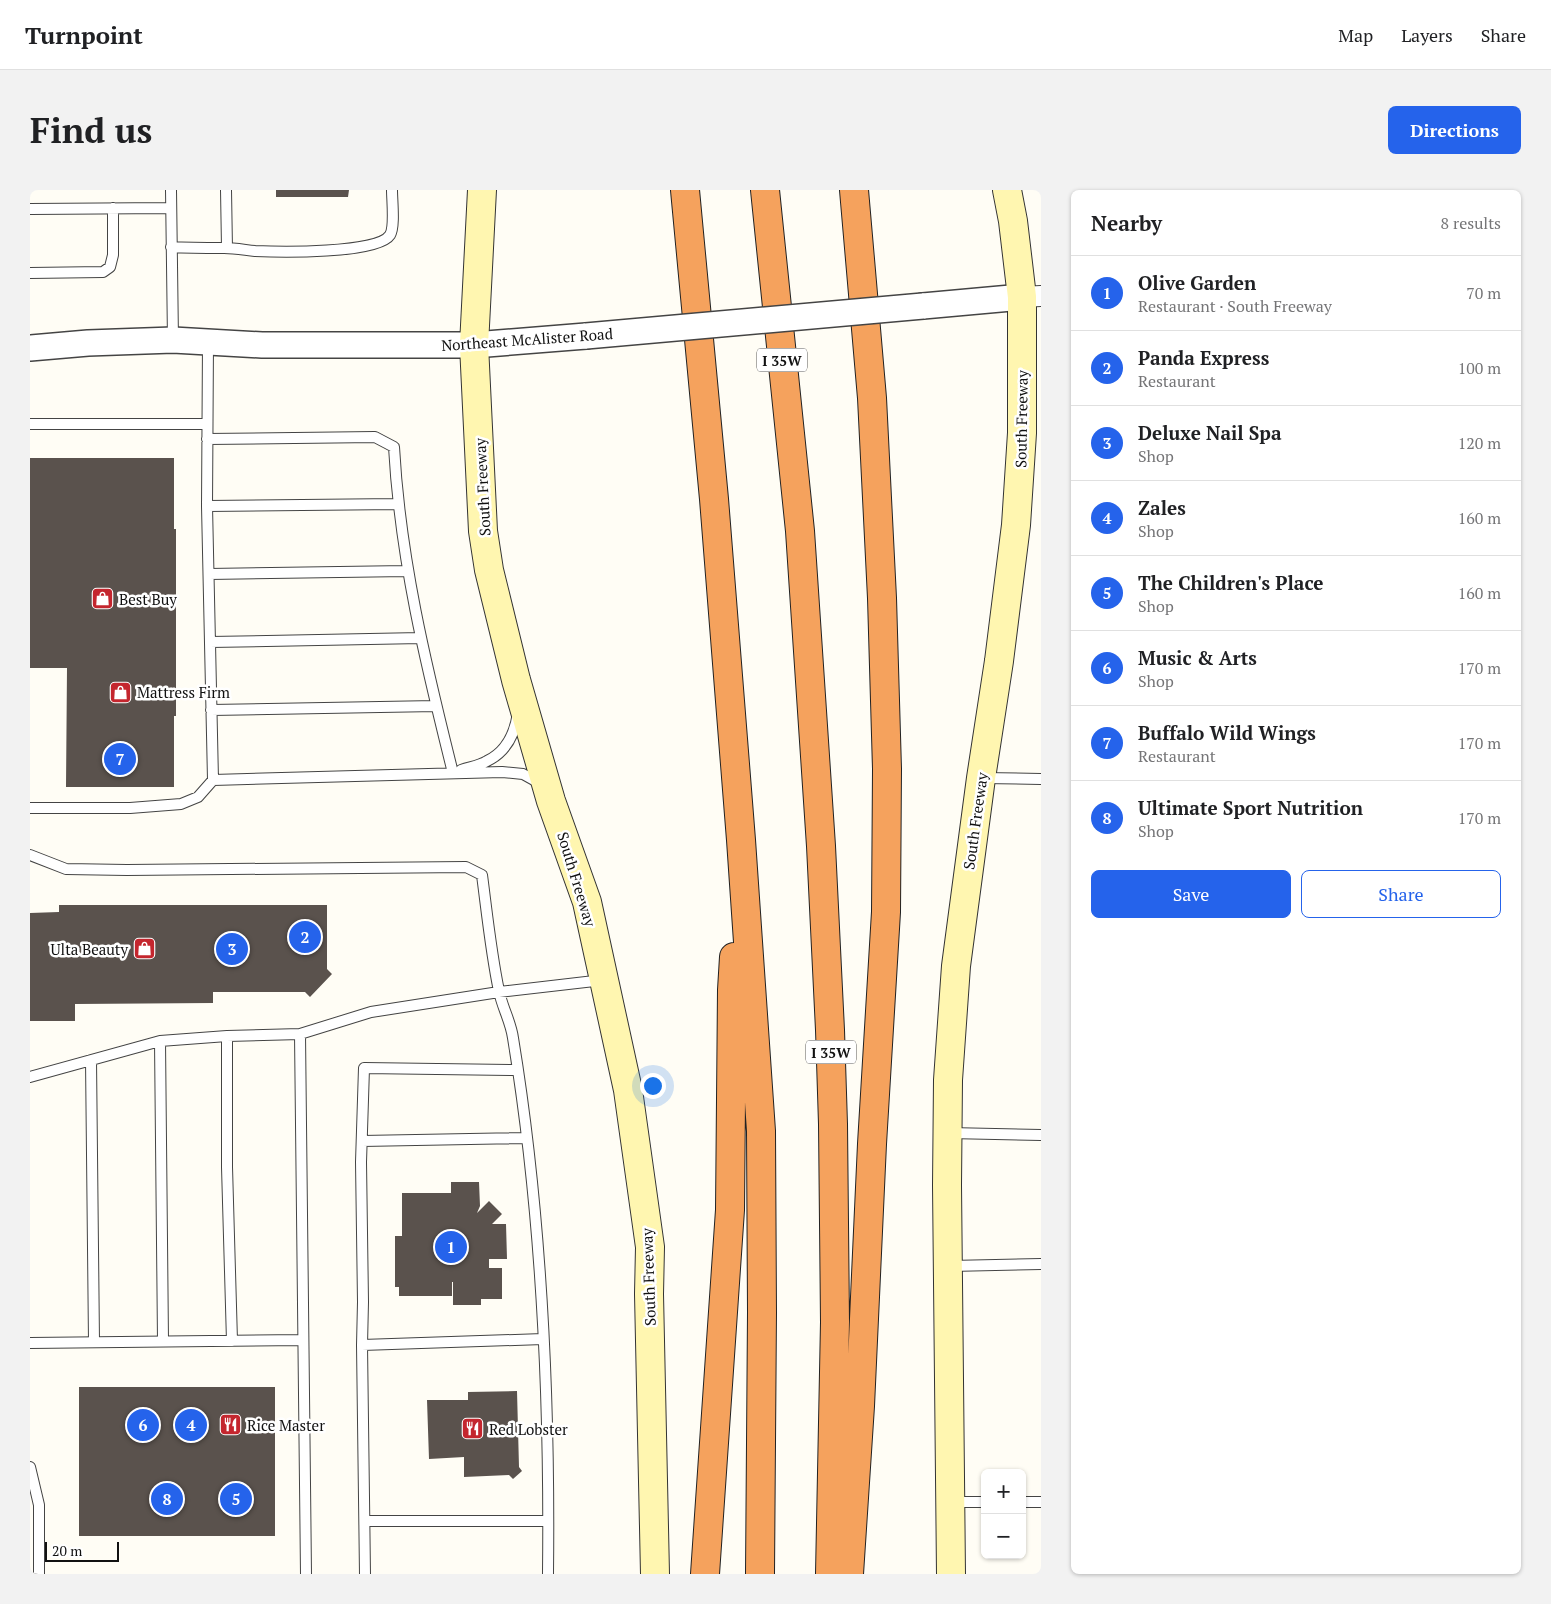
<!DOCTYPE html>
<html lang="en">
<head>
<meta charset="utf-8">
<style>
	:root { --surface:#fff; --page:#f2f2f2; --text:#202124; --muted:#757577; --line:#e0e0e0; --accent:#2563eb }
	body { margin:0; font-family:"PT Serif",serif; background:var(--page); color:var(--text) }
	.controls { position:absolute; right:15px; bottom:15px; display:grid; overflow:hidden; border-radius:8px; box-shadow:0 1px 4px #0004 }
	.controls button { width:45px; height:45px; display:grid; place-items:center; padding:0; border:0; border-bottom:1px solid var(--line); background:var(--surface); color:var(--text); font:25px sans-serif }
	.scale { position:absolute; left:15px; bottom:12px; width:74px; box-sizing:border-box; padding-left:5px; border:2px solid #111; border-top:0; font-size:14px; line-height:18px; white-space:nowrap; color:#111; -webkit-text-stroke:4px #fff; paint-order:stroke }
	.you { position:absolute; left:622px; top:895px; width:18px; height:18px; margin:-12px; border:4px solid #fff; border-radius:50%; background:#1a73e8; box-shadow:0 0 0 8px #1a73e833 }
	.badge { display:grid; place-items:center; width:32px; height:32px; border-radius:50%; background:var(--accent); color:#fff; font-size:16px; font-weight:700 }
	.pin { position:absolute; translate:-50% -50%; border:2px solid #fff; box-shadow:0 1px 5px #0006 }
	.list { margin:0; padding:0; list-style:none }
	h2 { display:flex; justify-content:space-between; align-items:center; height:65px; margin:0; padding:0 20px; font-size:21px }
	h2 small { font-size:16px; font-weight:400; color:var(--muted) }
	.list li { display:grid; grid-template-columns:32px 1fr auto; gap:15px; align-items:center; box-sizing:border-box; height:75px; padding:0 20px; border-top:1px solid var(--line) }
	.list b { display:block; font-size:19px; white-space:nowrap }
	.list p { margin:0; font-size:16px; white-space:nowrap; color:var(--muted) }
	.list em { font-size:16px; font-style:normal; color:var(--muted) }
	.actions { display:flex; gap:10px; padding:15px 20px }
	.actions a { flex:1; padding:11px 0; border:1px solid var(--accent); border-radius:8px; text-align:center; font-size:18px; color:var(--accent) }
	.actions .main { background:var(--accent); color:#fff }
	.map { position:relative; flex:none; width:1011px; height:1384px; overflow:hidden; border-radius:8px }
	header { display:flex; align-items:center; gap:30px; box-sizing:border-box; height:70px; padding:0 25px; background:var(--surface); border-bottom:1px solid var(--line) }
	header strong { font-size:24px }
	nav { display:flex; gap:28px; margin-inline-start:auto; font-size:18px }
	.intro { display:flex; align-items:center; justify-content:space-between; box-sizing:border-box; height:120px; padding:0 30px }
	h1 { margin:0; font-size:35px }
	.button { padding:12px 22px; border-radius:8px; background:var(--accent); color:#fff; font-size:18px; font-weight:700 }
	main { display:flex; gap:30px; padding:0 30px }
	aside { flex:1; background:var(--surface); border-radius:8px; box-shadow:0 1px 4px #0004 }
	.map>svg:first-child { display:block }
	.building { fill:#5a524d }
	.lines { fill:none; stroke-linecap:round; stroke-linejoin:round }
	.service-casing { stroke:#444; stroke-width:12 }
	.minor-casing { stroke:#444; stroke-width:22 }
	.tertiary-casing { stroke:#444; stroke-width:28 }
	.secondary-casing { stroke:#333; stroke-width:30 }
	.motorway-casing { stroke:#222; stroke-width:30 }
	.service { stroke:#fff; stroke-width:10 }
	.minor { stroke:#fff; stroke-width:20 }
	.tertiary { stroke:#fff; stroke-width:25 }
	.secondary { stroke:#fff6b0; stroke-width:28 }
	.motorway { stroke:#f5a25d; stroke-width:28 }
	.tertiary-bridge-casing { stroke:#444; stroke-width:28; stroke-linecap:butt }
	.tertiary-bridge { stroke:#fff; stroke-width:25 }
	.labels { text-anchor:middle; dominant-baseline:central; stroke-width:5; stroke-linejoin:round; paint-order:stroke }
	.shield { fill:#fff; stroke:#585858; stroke-width:1 }
	.shield-label { font-size:14px; font-weight:bold; fill:#111 }
	.street-label { font-size:15px; fill:#111; stroke:#fff }
	.poi-label { font-size:15px; fill:#111; stroke:#fff; text-anchor:start }
</style>
</head>
<body>
<header>
<strong>Turnpoint</strong>
<nav><a>Map</a><a>Layers</a><a>Share</a></nav>
</header>
<div class="intro"><h1>Find us</h1><a class="button">Directions</a></div>
<main>
<div class="map">
<svg width="1011" height="1384" viewBox="0 0 1011 1384">
	<rect width="100%" height="100%" fill="#fffdf5"/>
	<path class="building" d="M246,0h73l-1,7h-72z
		M0,268h144v71h2v187h-2v71h-108l1,-119h-37z
		M29,715h268v64l5,5 -22,23 -5,-5h-92v11l-138,1v17h-45v-108l29,-1z
		M421,992h28l1,24 -3,7 12,-12 13,13 -10,10h14l1,35h-18v9h13v31h-21v6h-28v-23h-1v14h-53v-9h-4v-51h7v-43h49z
		M49,1197h196v149h-196z
		M487,1201l2,76 3,4 -9,8 -4,-4 -45,2v-20l-35,2 -2,-59h41v-8z"/>
	<g class="lines">
		<defs>
			<path id="service" d="M141,0l2,150
				M196,0l1,58
				M0,19l140,-1
				M141,57c18,1 36,1 53,1 11,0 21,2 31,3 23,1 123,3 135,-16 5,-8 2,-34 2,-45
				M0,83l73,-1 7,-5 3,-12v-47
				M0,234h177
				M177,249l168,-2 19,10c6,111 32,218 59,326
				M177,316l191,-2
				M179,384l198,-3
				M180,452l211,-4
				M181,520l225,-4
				M431,580c8,-3 18,-4 26,-9 19,-9 28,-28 31,-48
				M952,588l59,1
				M183,590l289,-8 21,2 18,10
				M0,618h100l51,-4 17,-7 15,-17 -6,-274 1,-164
				M0,665l36,14 61,1 339,-3 16,8c5,38 9,78 17,116 3,16 12,31 14,47 29,177 37,357 35,536
				M270,844l6,540
				M197,846v131l5,174
				M130,851l3,300
				M61,870l3,282
				M0,887l130,-36 67,-5 73,-2 71,-22 128,-20 104,-12
				M919,943l92,2
				M332,951l164,-3
				M920,1076l91,-2
				M0,1153l272,-3
				M332,1155l181,-6
				M0,1277l9,38v69
				M922,1312h33
				M992,1312h19
				M335,1331h183
				M335,1384l-3,-229 1,-43 -2,-140 3,-94 153,2"/>
			<path id="minor" d="M992,107l19,-1"/>
			<path id="tertiary" d="M893,116l99,-9
				M0,158l58,-5 85,-3 89,5h212l112,-9"/>
			<path id="secondary" d="M452,0l-8,155 9,186 6,39 27,110 35,121 36,101 41,188 22,157 -1,47 6,280
				M921,1384l-4,-389 1,-105 8,-114 25,-188 18,-117 17,-136 6,-92v-136l-9,-76 -6,-31"/>
			<path id="motorway" d="M655,0l29,309 27,341 20,291 1,181 -2,262
				M735,0l35,341 21,315 9,184 3,94 2,198 -5,252
				M675,1384l25,-364 2,-220 2,-33
				M819,1384l11,-168 12,-262 14,-232 1,-143 -5,-171 -10,-200 -18,-208"/>
		</defs>
		<use href="#service" class="service-casing"/>
		<use href="#minor" class="minor-casing"/>
		<use href="#tertiary" class="tertiary-casing"/>
		<use href="#secondary" class="secondary-casing"/>
		<use href="#motorway" class="motorway-casing"/>
		<use href="#service" class="service"/>
		<use href="#minor" class="minor"/>
		<use href="#tertiary" class="tertiary"/>
		<use href="#secondary" class="secondary"/>
		<use href="#motorway" class="motorway"/>
		<defs>
			<path id="tertiary-bridge" d="M556,146l337,-30"/>
		</defs>
		<use href="#tertiary-bridge" class="tertiary-bridge-casing"/>
		<use href="#tertiary-bridge" class="tertiary-bridge"/>
	</g>
	<defs>
		<symbol id="shop-square" viewBox="-11 -11 22 22"><rect x="-9" y="-9" width="18" height="18" rx="4" fill="#c4262e" stroke="#fff"/><path d="M-5-2.5h2.3a2.7 3.5 0 0 1 5.4 0H5L5.5 6h-11ZM-1.5-2.5h3a1.5 2.3 0 0 0-3 0Z" fill="#fff"/></symbol>
		<symbol id="restaurant-square" viewBox="-11 -11 22 22"><rect x="-9" y="-9" width="18" height="18" rx="4" fill="#c4262e" stroke="#fff"/><path d="M-5-6h1v4h1v-4h1v4h1v-4h1v5L-1.5 .5V6h-2V.5L-5-1ZM5-6V6H3V1.5H1.5Q1.5-4 5-6Z" fill="#fff"/></symbol>
	</defs>
	<g fill-rule="evenodd">
		<use href="#shop-square" x="60" y="396" width="25" height="25"/>
		<use href="#shop-square" x="78" y="490" width="25" height="25"/>
		<use href="#shop-square" x="102" y="746" width="25" height="25"/>
		<use href="#restaurant-square" x="188" y="1222" width="25" height="25"/>
		<use href="#restaurant-square" x="430" y="1226" width="25" height="25"/>
	</g>
	<g class="labels">
		<g class="shield">
			<rect x="727" y="158.5" width="50" height="23" rx="4"/>
			<rect x="776" y="850.5" width="50" height="23" rx="4"/>
		</g>
		<g class="shield-label">
			<text x="752" y="170">I 35W</text>
			<text x="801" y="862">I 35W</text>
		</g>
		<g class="street-label">
			<text transform="translate(497 149) rotate(-4)">Northeast McAlister Road</text>
			<text transform="translate(991 229) rotate(-89)">South Freeway</text>
			<text transform="translate(452 297) rotate(-93)">South Freeway</text>
			<text transform="translate(945 631) rotate(-82)">South Freeway</text>
			<text transform="translate(547 689) rotate(73)">South Freeway</text>
			<text transform="translate(618 1087) rotate(-92)">South Freeway</text>
		</g>
		<g class="poi-label">
			<text x="89" y="409">Best Buy</text>
			<text x="107" y="502">Mattress Firm</text>
			<text x="98" y="759" text-anchor="end">Ulta Beauty</text>
			<text x="217" y="1235">Rice Master</text>
			<text x="459" y="1239">Red Lobster</text>
		</g>
	</g>
</svg>
<div class="controls">
<button>+</button>
<button>−</button>
</div>
<div class="scale">20 m</div>
<div class="you"></div>
<div class="pin badge" style="left:421px;top:1057px">1</div>
<div class="pin badge" style="left:275px;top:747px">2</div>
<div class="pin badge" style="left:202px;top:759px">3</div>
<div class="pin badge" style="left:161px;top:1235px">4</div>
<div class="pin badge" style="left:206px;top:1309px">5</div>
<div class="pin badge" style="left:113px;top:1235px">6</div>
<div class="pin badge" style="left:90px;top:569px">7</div>
<div class="pin badge" style="left:137px;top:1309px">8</div>
</div>
<aside>
<h2>Nearby<small>8 results</small></h2>
<ul class="list">
<li><span class="badge">1</span><div><b>Olive Garden</b><p>Restaurant · South Freeway</p></div><em>70 m</em></li>
<li><span class="badge">2</span><div><b>Panda Express</b><p>Restaurant</p></div><em>100 m</em></li>
<li><span class="badge">3</span><div><b>Deluxe Nail Spa</b><p>Shop</p></div><em>120 m</em></li>
<li><span class="badge">4</span><div><b>Zales</b><p>Shop</p></div><em>160 m</em></li>
<li><span class="badge">5</span><div><b>The Children's Place</b><p>Shop</p></div><em>160 m</em></li>
<li><span class="badge">6</span><div><b>Music &amp; Arts</b><p>Shop</p></div><em>170 m</em></li>
<li><span class="badge">7</span><div><b>Buffalo Wild Wings</b><p>Restaurant</p></div><em>170 m</em></li>
<li><span class="badge">8</span><div><b>Ultimate Sport Nutrition</b><p>Shop</p></div><em>170 m</em></li>
</ul>
<div class="actions"><a class="main">Save</a><a>Share</a></div>
</aside>
</main>
</body>
</html>
